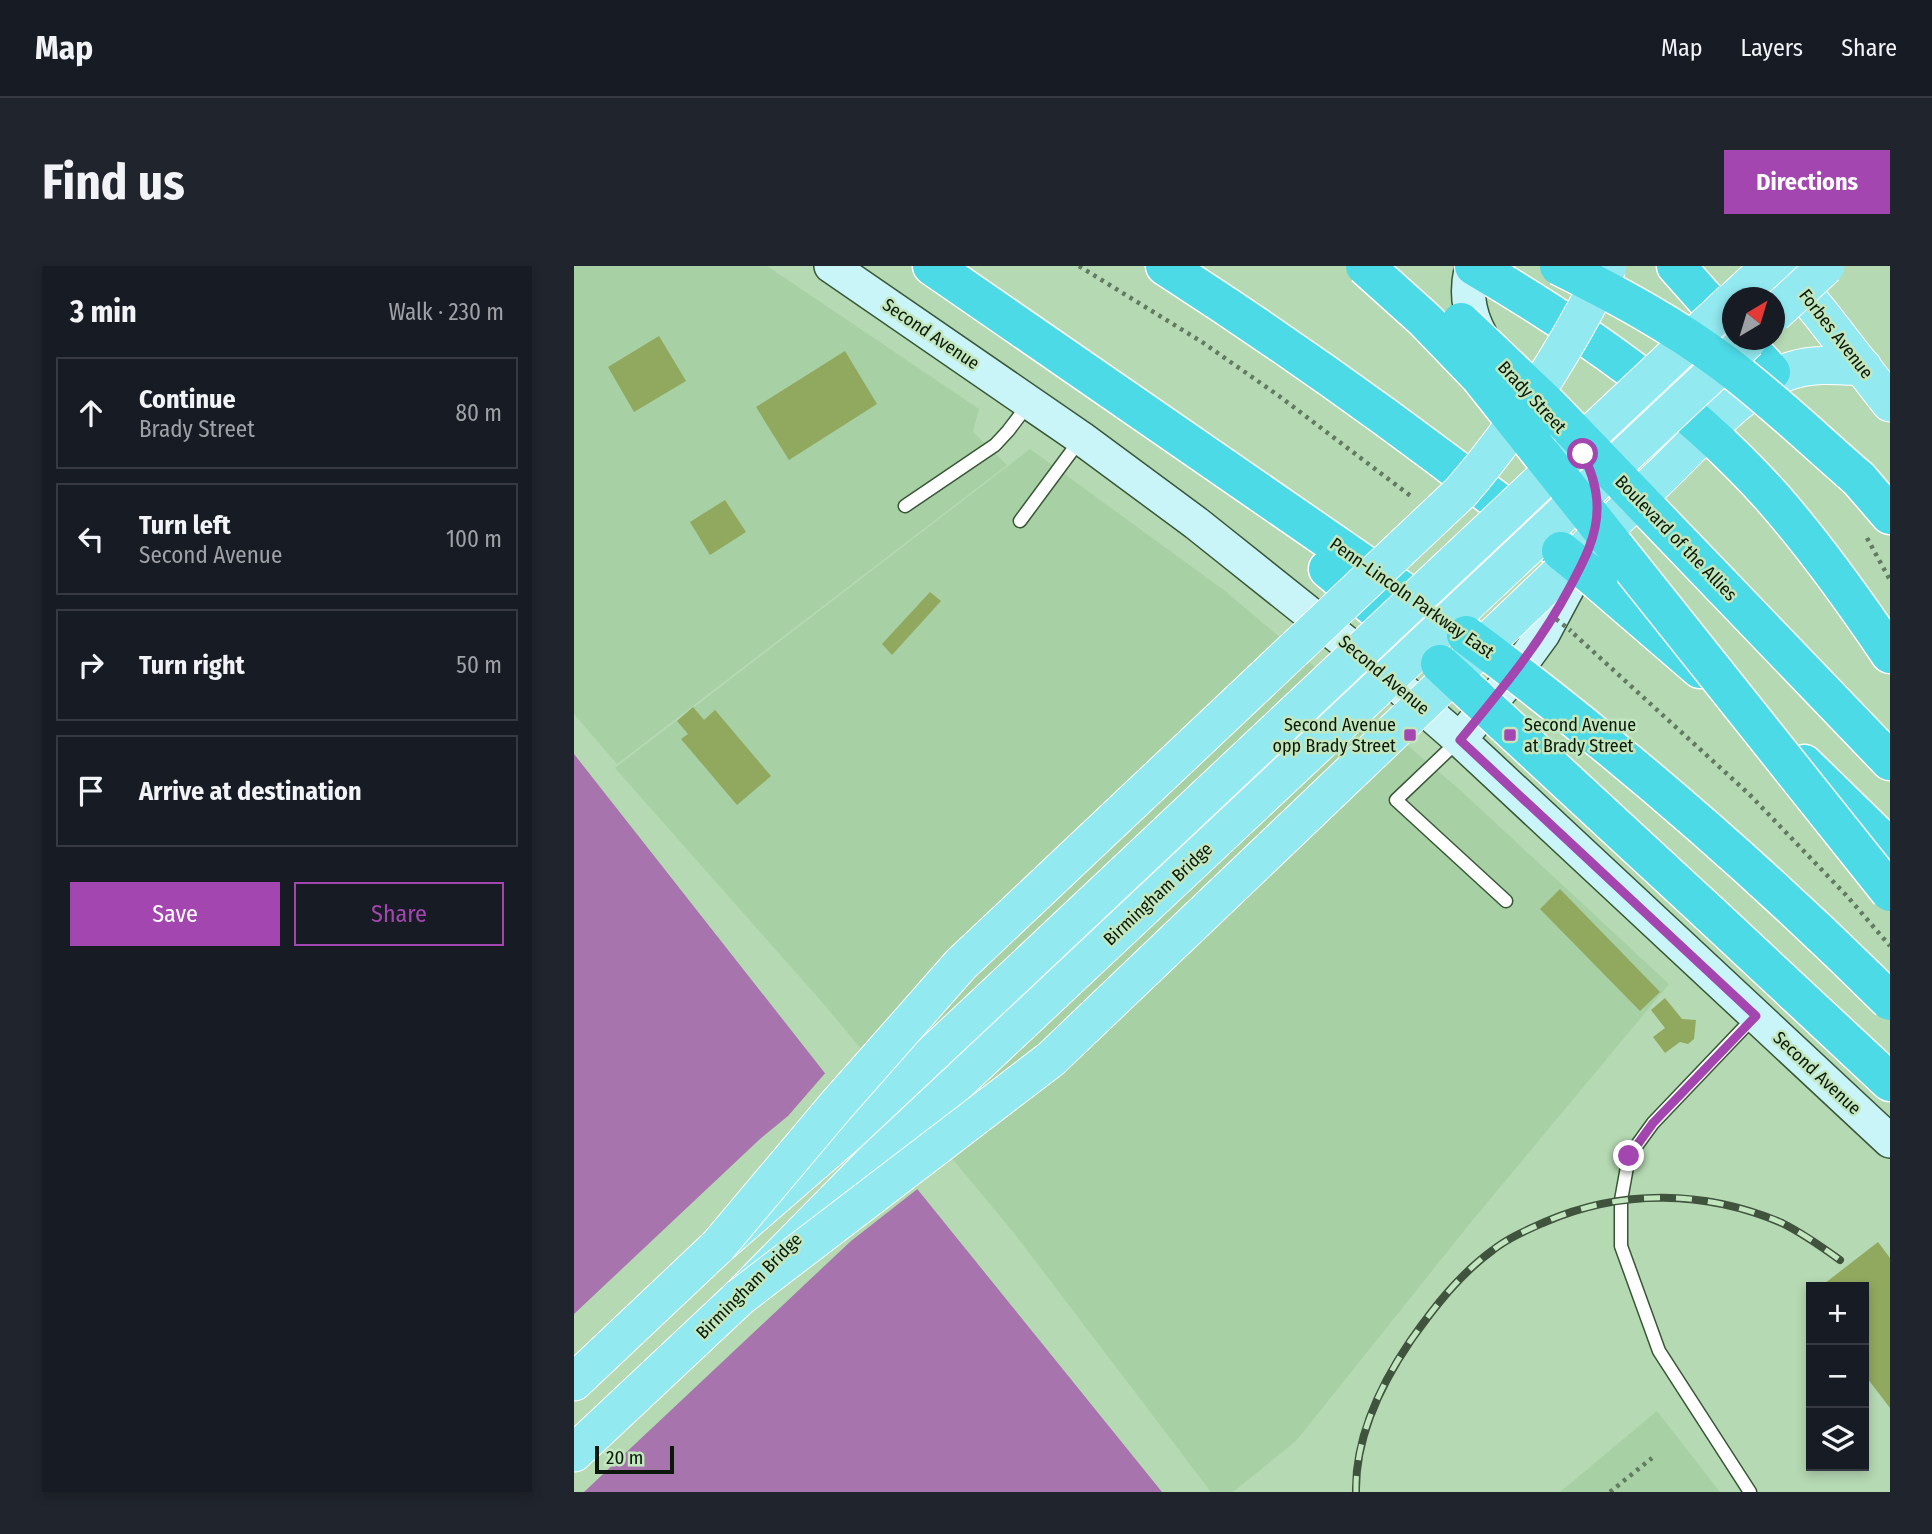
<!DOCTYPE html>
<html lang="en">
<head>
<meta charset="utf-8">
<style>
	:root { --surface:#171b24; --page:#20242c; --text:#f1f3f6; --muted:#9ea1a6; --line:#363941; --accent:#a446b0 }
	body { margin:0; font-family:"Fira Sans Condensed",sans-serif; background:var(--page); color:var(--text) }
	.controls { position:absolute; right:21px; bottom:21px; display:grid; overflow:hidden; border-radius:0px; box-shadow:0 4px 10px #0003 }
	.controls button { width:63px; height:63px; display:grid; place-items:center; padding:0; border:0; border-bottom:2px solid var(--line); background:var(--surface); color:var(--text); font:35px sans-serif }
	.compass { position:absolute; left:1148px; top:21px; width:63px; height:63px; border-radius:50%; background:var(--surface); box-shadow:0 4px 10px #0003; rotate:38deg }
	.scale { position:absolute; left:21px; bottom:18px; width:79px; box-sizing:border-box; padding-left:7px; border:4px solid #0b180a; border-top:0; font-size:19px; line-height:24px; white-space:nowrap; color:#0b180a; -webkit-text-stroke:5px #c2e7bf; paint-order:stroke }
	.stop { position:absolute; width:21px; height:21px; margin:-16px; border:5px solid #a446b0; border-radius:50%; background:#fff }
	.stop.end { background:#a446b0; border-color:#fff; box-shadow:0 2px 7px #0008 }
	.list { margin:0; padding:0; list-style:none }
	h2 { display:flex; justify-content:space-between; align-items:center; height:91px; margin:0; padding:0 28px; font-size:30px }
	h2 small { font-size:23px; font-weight:400; color:var(--muted) }
	.list li { display:grid; grid-template-columns:46px 1fr auto; gap:21px; align-items:center; box-sizing:border-box; height:112px; margin:0 14px 14px; padding:0 14px; border:2px solid var(--line); border-radius:0px }
	.list b { display:block; font-size:26px; white-space:nowrap }
	.list p { margin:0; font-size:23px; white-space:nowrap; color:var(--muted) }
	.list em { font-size:23px; font-style:normal; color:var(--muted) }
	.actions { display:flex; gap:14px; padding:21px 28px }
	.actions a { flex:1; padding:16px 0; border:2px solid var(--accent); border-radius:0px; text-align:center; font-size:24px; color:var(--accent) }
	.actions .main { background:var(--accent); color:#fff }
	.icon { flex:none; width:38px; height:38px; fill:none; stroke:currentColor; stroke-width:2; stroke-linecap:round; stroke-linejoin:round }
	.map { position:relative; flex:none; width:1316px; height:1226px; overflow:hidden; border-radius:0px }
	header { display:flex; align-items:center; gap:42px; box-sizing:border-box; height:98px; padding:0 35px; background:var(--surface); border-bottom:2px solid var(--line) }
	header strong { font-size:33px }
	nav { display:flex; gap:38px; margin-inline-start:auto; font-size:24px }
	.intro { display:flex; align-items:center; justify-content:space-between; box-sizing:border-box; height:168px; padding:0 42px }
	h1 { margin:0; font-size:49px }
	.button { padding:18px 32px; border-radius:0px; background:var(--accent); color:#fff; font-size:24px; font-weight:700 }
	main { display:flex; gap:42px; padding:0 42px }
	aside { flex:1; background:var(--surface); border-radius:0px; box-shadow:0 4px 10px #0003 }
	.map>svg:first-child { display:block }
	.built { fill:#a7d0a4 }
	.water { fill:#a874ad }
	.pier { fill:#b5d9b3 }
	.building { fill:#91a85f }
	.lines { fill:none; stroke-linecap:round; stroke-linejoin:round }
	.lane-casing { stroke:#385736; stroke-width:15 }
	.secondary-casing { stroke:#385736; stroke-width:36 }
	.primary-casing { stroke:#fff; stroke-width:39 }
	.highway-casing { stroke:#fff; stroke-width:41 }
	.path { stroke:#617a60; stroke-width:4.5; stroke-dasharray:3.5 5; stroke-linecap:butt }
	.lane { stroke:#fff; stroke-width:12 }
	.secondary { stroke:#c9f4f8; stroke-width:33 }
	.primary { stroke:#93e9f0; stroke-width:37 }
	.highway { stroke:#4bdae6; stroke-width:38 }
	.rail-casing { stroke:#3f533d; stroke-width:8 }
	.rail { stroke:#c2e7bf; stroke-width:5; stroke-dasharray:16; stroke-linecap:butt }
	.primary-bridge-casing { stroke:#fff; stroke-width:39; stroke-linecap:butt }
	.highway-bridge-casing { stroke:#fff; stroke-width:41; stroke-linecap:butt }
	.path-bridge { stroke:#617a60; stroke-width:4.5; stroke-dasharray:3.5 5; stroke-linecap:butt }
	.primary-bridge { stroke:#93e9f0; stroke-width:37 }
	.highway-bridge { stroke:#4bdae6; stroke-width:38 }
	.route { stroke:#a446b0; stroke-width:9 }
	.poi-dot { fill:#a446b0; stroke:#c2e7bf; stroke-width:2.5 }
	.labels { text-anchor:middle; dominant-baseline:central; stroke-width:5; stroke-linejoin:round; paint-order:stroke }
	.street-label { font-size:18px; fill:#0b180a; stroke:#c2e7bf }
	.poi-label { font-size:18px; fill:#0b180a; stroke:#c2e7bf; text-anchor:end }
</style>
</head>
<body>
<header>
<strong>Map</strong>
<nav><a>Map</a><a>Layers</a><a>Share</a></nav>
</header>
<div class="intro"><h1>Find us</h1><a class="button">Directions</a></div>
<main>
<aside>
<h2>3 min<small>Walk · 230 m</small></h2>
<ul class="list">
<li><svg class="icon" aria-label="ahead" viewBox="0 0 24 24"><path d="M12 20V5M6 11l6-6 6 6"/></svg><div><b>Continue</b><p>Brady Street</p></div><em>80 m</em></li>
<li><svg class="icon" aria-label="left" viewBox="0 0 24 24"><path d="M17 20v-9H6M10 6l-5 5 5 5"/></svg><div><b>Turn left</b><p>Second Avenue</p></div><em>100 m</em></li>
<li><svg class="icon" aria-label="right" viewBox="0 0 24 24"><path d="M7 20v-9h11M14 6l5 5-5 5"/></svg><div><b>Turn right</b></div><em>50 m</em></li>
<li><svg class="icon" aria-label="arrive" viewBox="0 0 24 24"><path d="M6 21V4h12l-3 4 3 4H6"/></svg><div><b>Arrive at destination</b></div></li>
</ul>
<div class="actions"><a class="main">Save</a><a>Share</a></div>
</aside>
<div class="map">
<svg width="1316" height="1226" viewBox="0 0 1316 1226">
	<rect width="100%" height="100%" fill="#b5d9b3"/>
	<path class="built" d="M0,0h193l212,143 -6,23 34,33 -390,299 -43,-50z
		M456,183l195,142 234,198 210,195 -198,238 -175,219 -63,51h-22l-197,-259 -192,-231 -207,-234z
		M1083,1145l63,81h-160z"/>
	<path class="water" d="M0,488l298,379 290,359h-588z"/>
	<path class="pier" d="M253,805l93,116 -69,54 -267,251h-10v-178l186,-175 28,-23z"/>
	<path class="building" d="M85,70l27,45 -52,31 -26,-45z
		M271,85l32,53 -88,56 -33,-53z
		M151,234l21,32 -36,23 -20,-33z
		M356,326l11,9 -49,54 -10,-11z
		M119,441l11,13 11,-10 56,66 -34,29 -56,-66 7,-5 -11,-13z
		M986,623l100,103 -20,19 -100,-102z
		M1091,732l17,21 14,1 -2,19 -6,5 -8,-2 -15,11 -12,-16 12,-9 -14,-18z
		M1304,976l12,16v150l-26,-34v-87h-44z"/>
	<g class="lines">
		<defs>
			<path id="lane" d="M331,240l90,-61 13,-14 22,-29
				M446,255l60,-81
				M884,475l-62,59 110,101
				M1176,1226l-91,-141 -38,-105v-46l8,-44 24,-33 102,-107"/>
			<path id="secondary" d="M257,0l250,172 115,85 178,142 86,75 430,401
				M898,0c-8,30 -2,54 15,80
				M896,461l38,-45 35,-48 46,-86"/>
			<path id="primary" d="M1207,0l39,47 70,90
				M1162,32l34,-32
				M1085,212c37,-35 86,-94 134,-108 23,-7 47,-4 70,-3
				M0,1116l144,-136 130,-113 145,-136
				M0,1187l166,-156 134,-136 145,-136"/>
			<path id="highway" d="M358,0l511,353
				M591,0c138,89 268,183 396,285
				M900,0c109,64 213,136 298,231 43,49 81,102 118,157
				M1102,0l56,63
				M1168,74l29,32
				M1285,213l31,36
				M754,303l88,74
				M1024,315l102,88
				M1146,318l170,177
				M1230,498l86,84
				M1135,647l181,169"/>
		</defs>
		<use href="#lane" class="lane-casing"/>
		<use href="#secondary" class="secondary-casing"/>
		<use href="#primary" class="primary-casing"/>
		<use href="#highway" class="highway-casing"/>
		<path class="path" d="M505,0l123,76 77,54 133,101
			M1293,272l23,42
			M1000,368l175,160 98,102 43,50
			M1036,1226l42,-34"/>
		<use href="#lane" class="lane"/>
		<use href="#secondary" class="secondary"/>
		<use href="#primary" class="primary"/>
		<use href="#highway" class="highway"/>
		<defs>
			<path id="rail" d="M782,1226c-1,-55 25,-108 55,-152 24,-34 49,-66 82,-90 15,-12 34,-20 52,-28 76,-33 160,-32 237,1 20,10 40,24 58,37"/>
		</defs>
		<use href="#rail" class="rail-casing"/>
		<use href="#rail" class="rail"/>
		<defs>
			<path id="primary-bridge" d="M1200,48l52,-48
				M419,731l739,-696
				M445,759l729,-685
				M144,980l117,-139 126,-143 500,-472c60,-69 106,-144 147,-226
				M166,1031l311,-238 608,-581"/>
			<path id="highway-bridge" d="M791,0l60,54 54,56 411,516
				M985,0c58,29 114,59 166,98 47,35 90,77 134,115
				M887,56l89,85 170,177
				M987,285l37,30
				M892,369c151,112 291,234 424,366
				M866,398l269,249"/>
		</defs>
		<use href="#primary-bridge" class="primary-bridge-casing"/>
		<use href="#highway-bridge" class="highway-bridge-casing"/>
		<path class="path-bridge" d="M982,353l15,12"/>
		<use href="#primary-bridge" class="primary-bridge"/>
		<use href="#highway-bridge" class="highway-bridge"/>
	</g>
	<g class="lines">
		<path class="route" d="M1009,188c8,17 14,33 14,52 1,29 -13,55 -27,81 -30,57 -69,103 -110,153l296,276 -103,107 -24,33"/>
	</g>
	<g class="poi-dot">
		<rect x="829" y="462" width="14" height="14" rx="3.5"/>
		<rect x="929" y="462" width="14" height="14" rx="3.5"/>
	</g>
	<g class="labels">
		<g class="street-label">
			<text transform="translate(357 68) rotate(34)">Second Avenue</text>
			<text transform="translate(1262 68) rotate(52)">Forbes Avenue</text>
			<text transform="translate(958 131) rotate(47)">Brady Street</text>
			<text transform="translate(1102 272) rotate(46)">Boulevard of the Allies</text>
			<text transform="translate(838 332) rotate(35)">Penn-Lincoln Parkway East</text>
			<text transform="translate(810 409) rotate(40)">Second Avenue</text>
			<text transform="translate(584 628) rotate(-43)">Birmingham Bridge</text>
			<text transform="translate(1243 807) rotate(43)">Second Avenue</text>
			<text transform="translate(175 1020) rotate(-45)">Birmingham Bridge</text>
		</g>
		<g class="poi-label">
			<text x="822" y="459">Second Avenue<tspan x="822" dy="21">opp Brady Street</tspan></text>
			<text x="950" y="459" text-anchor="start">Second Avenue<tspan x="950" dy="21">at Brady Street</tspan></text>
		</g>
	</g>
</svg>
<div class="controls">
<button>+</button>
<button>−</button>
<button><svg class="icon" aria-label="layers" viewBox="0 0 24 24"><path d="M12 4l9 5-9 5-9-5zM3 14l9 5 9-5"/></svg></button>
</div>
<svg class="compass" viewBox="-18 -18 36 36"><path d="M0-13l5 13h-10z" fill="#e53935"/><path d="M0 13l5-13h-10z" fill="#9ea1a6"/></svg>
<div class="scale">20 m</div>
<div class="stop" style="left:1009px;top:188px"></div>
<div class="stop end" style="left:1055px;top:890px"></div>
</div>
</main>
</body>
</html>
